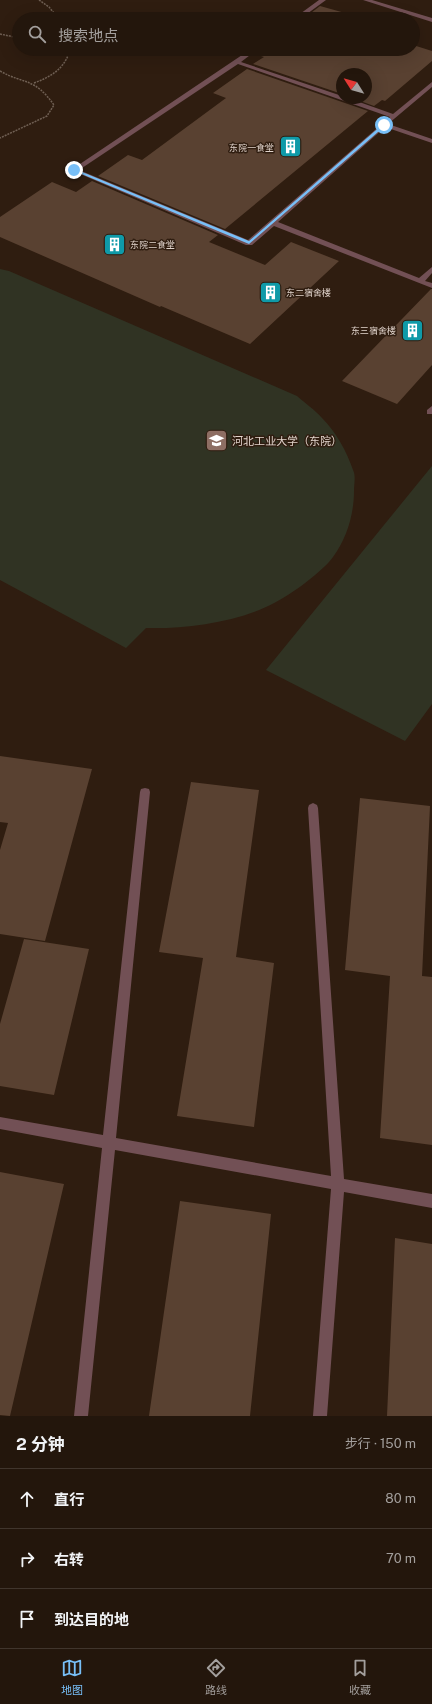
<!DOCTYPE html>
<html lang="zh">
<head>
<meta charset="utf-8">
<style>
	:root { --surface:#23160c; --page:#2b1f15; --text:#f1f3f6; --muted:#a39f9d; --line:#40352d; --accent:#78bff7 }
	body { margin:0; font-family:"Public Sans","Noto Sans SC",sans-serif; background:var(--page); color:var(--text) }
	.compass { position:absolute; left:336px; top:68px; width:36px; height:36px; border-radius:50%; background:var(--surface); box-shadow:0 4px 16px #0002; rotate:307deg }
	.stop { position:absolute; width:12px; height:12px; margin:-9px; border:3px solid #78bff7; border-radius:50%; background:#fff }
	.stop.end { background:#78bff7; border-color:#fff; box-shadow:0 1px 4px #0008 }
	.list { margin:0; padding:0; list-style:none }
	h2 { display:flex; justify-content:space-between; align-items:center; height:52px; margin:0; padding:0 16px; font-size:17px }
	h2 small { font-size:13px; font-weight:400; color:var(--muted) }
	.list li { display:grid; grid-template-columns:26px 1fr auto; gap:12px; align-items:center; box-sizing:border-box; height:60px; padding:0 16px; border-top:1px solid var(--line) }
	.list b { display:block; font-size:15px; white-space:nowrap }
	.list em { font-size:13px; font-style:normal; color:var(--muted) }
	.icon { flex:none; width:22px; height:22px; fill:none; stroke:currentColor; stroke-width:2; stroke-linecap:round; stroke-linejoin:round }
	.map { position:relative; flex:none; width:432px; height:1416px; overflow:hidden }
	.search { position:absolute; background:var(--surface); box-shadow:0 4px 16px #0002; left:12px; right:12px; top:12px; height:44px; display:flex; align-items:center; gap:10px; box-sizing:border-box; padding:0 14px; border-radius:22px; color:var(--muted); font-size:15px }
	.sheet { height:232px; background:var(--surface) }
	nav { display:flex; justify-content:space-around; align-items:center; box-sizing:border-box; height:56px; border-top:1px solid var(--line); background:var(--surface); font-size:11px; color:var(--muted) }
	nav a { display:grid; justify-items:center; gap:2px }
	nav .on { color:var(--accent) }
	.map>svg:first-child { display:block }
	.green { fill:#303323 }
	.building { fill:#594131 }
	.lines { fill:none; stroke-linecap:round; stroke-linejoin:round }
	.path { stroke:#6f5f53; stroke-width:1.5; stroke-dasharray:2 1; stroke-linecap:butt }
	.lane { fill:#725055; fill-rule:evenodd }
	.street { fill:#725055; fill-rule:evenodd }
	.route { fill:#78bff7 }
	.labels { text-anchor:middle; dominant-baseline:central; stroke-width:3; stroke-linejoin:round; paint-order:stroke }
	.far-poi-label { font-size:9px; fill:#e1d4cc; stroke:#2f1d10; text-anchor:end }
	.poi-label { font-size:11px; fill:#e1d4cc; stroke:#2f1d10; text-anchor:start }
</style>
</head>
<body>
<div class="map">
<svg width="432" height="1416" viewBox="0 0 432 1416">
	<rect width="100%" height="100%" fill="#2f1d10"/>
	<path class="green" d="M0,269l9,2 288,125c8,7 18,14 25,22 14,14 25,34 31,52 3,6 1,14 1,21 0,23 -7,47 -21,66 -10,14 -41,37 -57,45 -36,20 -89,27 -130,26l-20,20 -126,-68z
		M432,466v238l-27,37 -139,-71z"/>
	<path class="building" d="M320,6l43,12 -60,1z
		M413,45l19,6v10l-47,40 -3,-1 -8,6 -22,-8h14v-24h-24v20l-89,-30 11,-7 -9,-3 6,-5h152z
		M247,69l121,42 -143,118 -127,-53 30,-21 14,5 84,-62 -13,-5z
		M92,181l126,54 -9,7 56,23 26,-23 48,19 -89,83 -89,-38 -1,1 -160,-70v-20l52,-35 24,10z
		M431,289h1v76l-35,39 -55,-23z
		M0,756l92,13 -47,172 -45,-7v-84l8,-27 -8,-1z
		M191,782l68,8 -23,167 38,6 -20,164 -77,-11 26,-158 -44,-6z
		M360,798l70,8 -8,170 10,1v168l-52,-7 10,-162 -45,-6z
		M24,939l65,10 -35,146 -54,-9v-62z
		M0,1172l64,12 -54,232 -10,-1z
		M180,1201l91,13 -21,202h-101z
		M395,1238l37,6v172h-45z"/>
	<g class="lines">
		<path class="path" d="M39,0l10,7 10,12
			M0,34l19,4
			M0,71c25,14 34,6 54,34l-7,11 -47,22
			M34,83c16,-6 29,-13 35,-30l-2,-4"/>
		<path class="lane" d="M319,0h7l-26,19h-7z
			M251,49h7l-17,13 101,34v2h6l45,16 39,-32v5l-44,37 44,15v4l-47,-16 -107,95 141,56 13,-11v6l-7,8 7,2v5l-158,-62 -22,19h-6l-175,-75zM238,64l152,53 -142,123 -169,-70z
			M145,788l4,1 1,3 -34,346 215,38 -23,-368 1,-3 4,-2 4,2 1,3 26,371 88,15v14l-88,-16 -17,224h-14l18,-227 -216,-39 -27,266h-14l28,-268 -102,-19v-12l103,18 37,-343 1,-3z"/>
		<path class="street" d="M363,0h9l60,18v4z
			M432,406v8h-5v-4z"/>
	</g>
	<path class="route" d="M383,124l3,1 -137,119 -177,-74 3,-1 174,72z"/>
	<defs>
		<symbol id="building-square" viewBox="-11 -11 22 22"><rect x="-9" y="-9" width="18" height="18" rx="4" fill="#0f9aa8" stroke="#2f1d10"/><path d="M-4-6H4V6H1V3H-1V6H-4ZM-2.5-4.3h1.7v1.8h-1.7ZM.8-4.3h1.7v1.8H.8ZM-2.5-1h1.7V.8h-1.7ZM.8-1h1.7V.8H.8Z" fill="#fff"/></symbol>
		<symbol id="university-square" viewBox="-11 -11 22 22"><rect x="-9" y="-9" width="18" height="18" rx="4" fill="#8d6e63" stroke="#2f1d10"/><path d="M0-5L7-2L0 1L-7-2ZM-4 1L0 2.5L4 1V4Q0 6-4 4Z" fill="#fff"/></symbol>
	</defs>
	<g fill-rule="evenodd">
		<use href="#building-square" x="278" y="134" width="25" height="25"/>
		<use href="#building-square" x="102" y="232" width="25" height="25"/>
		<use href="#building-square" x="258" y="280" width="25" height="25"/>
		<use href="#building-square" x="400" y="318" width="25" height="25"/>
		<use href="#university-square" x="204" y="428" width="25" height="25"/>
	</g>
	<g class="labels">
		<g class="far-poi-label">
			<text x="274" y="147">东院一食堂</text>
			<text x="130" y="244" text-anchor="start">东院二食堂</text>
			<text x="286" y="292" text-anchor="start">东二宿舍楼</text>
			<text x="396" y="330">东三宿舍楼</text>
		</g>
		<g class="poi-label">
			<text x="232" y="441">河北工业大学（东院）</text>
		</g>
	</g>
</svg>
<svg class="compass" viewBox="-18 -18 36 36"><path d="M0-13l5 13h-10z" fill="#e53935"/><path d="M0 13l5-13h-10z" fill="#a39f9d"/></svg>
<div class="stop" style="left:384px;top:125px"></div>
<div class="stop end" style="left:74px;top:170px"></div>
<div class="search"><svg class="icon" aria-label="search" viewBox="0 0 24 24"><circle cx="10" cy="10" r="6"/><path d="M15 15l6 6"/></svg>搜索地点</div>
</div>
<section class="sheet">
<h2>2 分钟<small>步行 · 150 m</small></h2>
<ul class="list">
<li><svg class="icon" aria-label="ahead" viewBox="0 0 24 24"><path d="M12 20V5M6 11l6-6 6 6"/></svg><div><b>直行</b></div><em>80 m</em></li>
<li><svg class="icon" aria-label="right" viewBox="0 0 24 24"><path d="M7 20v-9h11M14 6l5 5-5 5"/></svg><div><b>右转</b></div><em>70 m</em></li>
<li><svg class="icon" aria-label="arrive" viewBox="0 0 24 24"><path d="M6 21V4h12l-3 4 3 4H6"/></svg><div><b>到达目的地</b></div></li>
</ul>
</section>
<nav>
<a class="on"><svg class="icon" aria-label="map" viewBox="0 0 24 24"><path d="M3 6l6-2 6 2 6-2v14l-6 2-6-2-6 2zM9 4v14M15 6v14"/></svg>地图</a>
<a><svg class="icon" aria-label="directions" viewBox="0 0 24 24"><path d="M12 3l9 9-9 9-9-9zM9 14v-3h6M13 9l2 2-2 2"/></svg>路线</a>
<a><svg class="icon" aria-label="saved" viewBox="0 0 24 24"><path d="M7 4h10v16l-5-4-5 4z"/></svg>收藏</a>
</nav>
</body>
</html>
